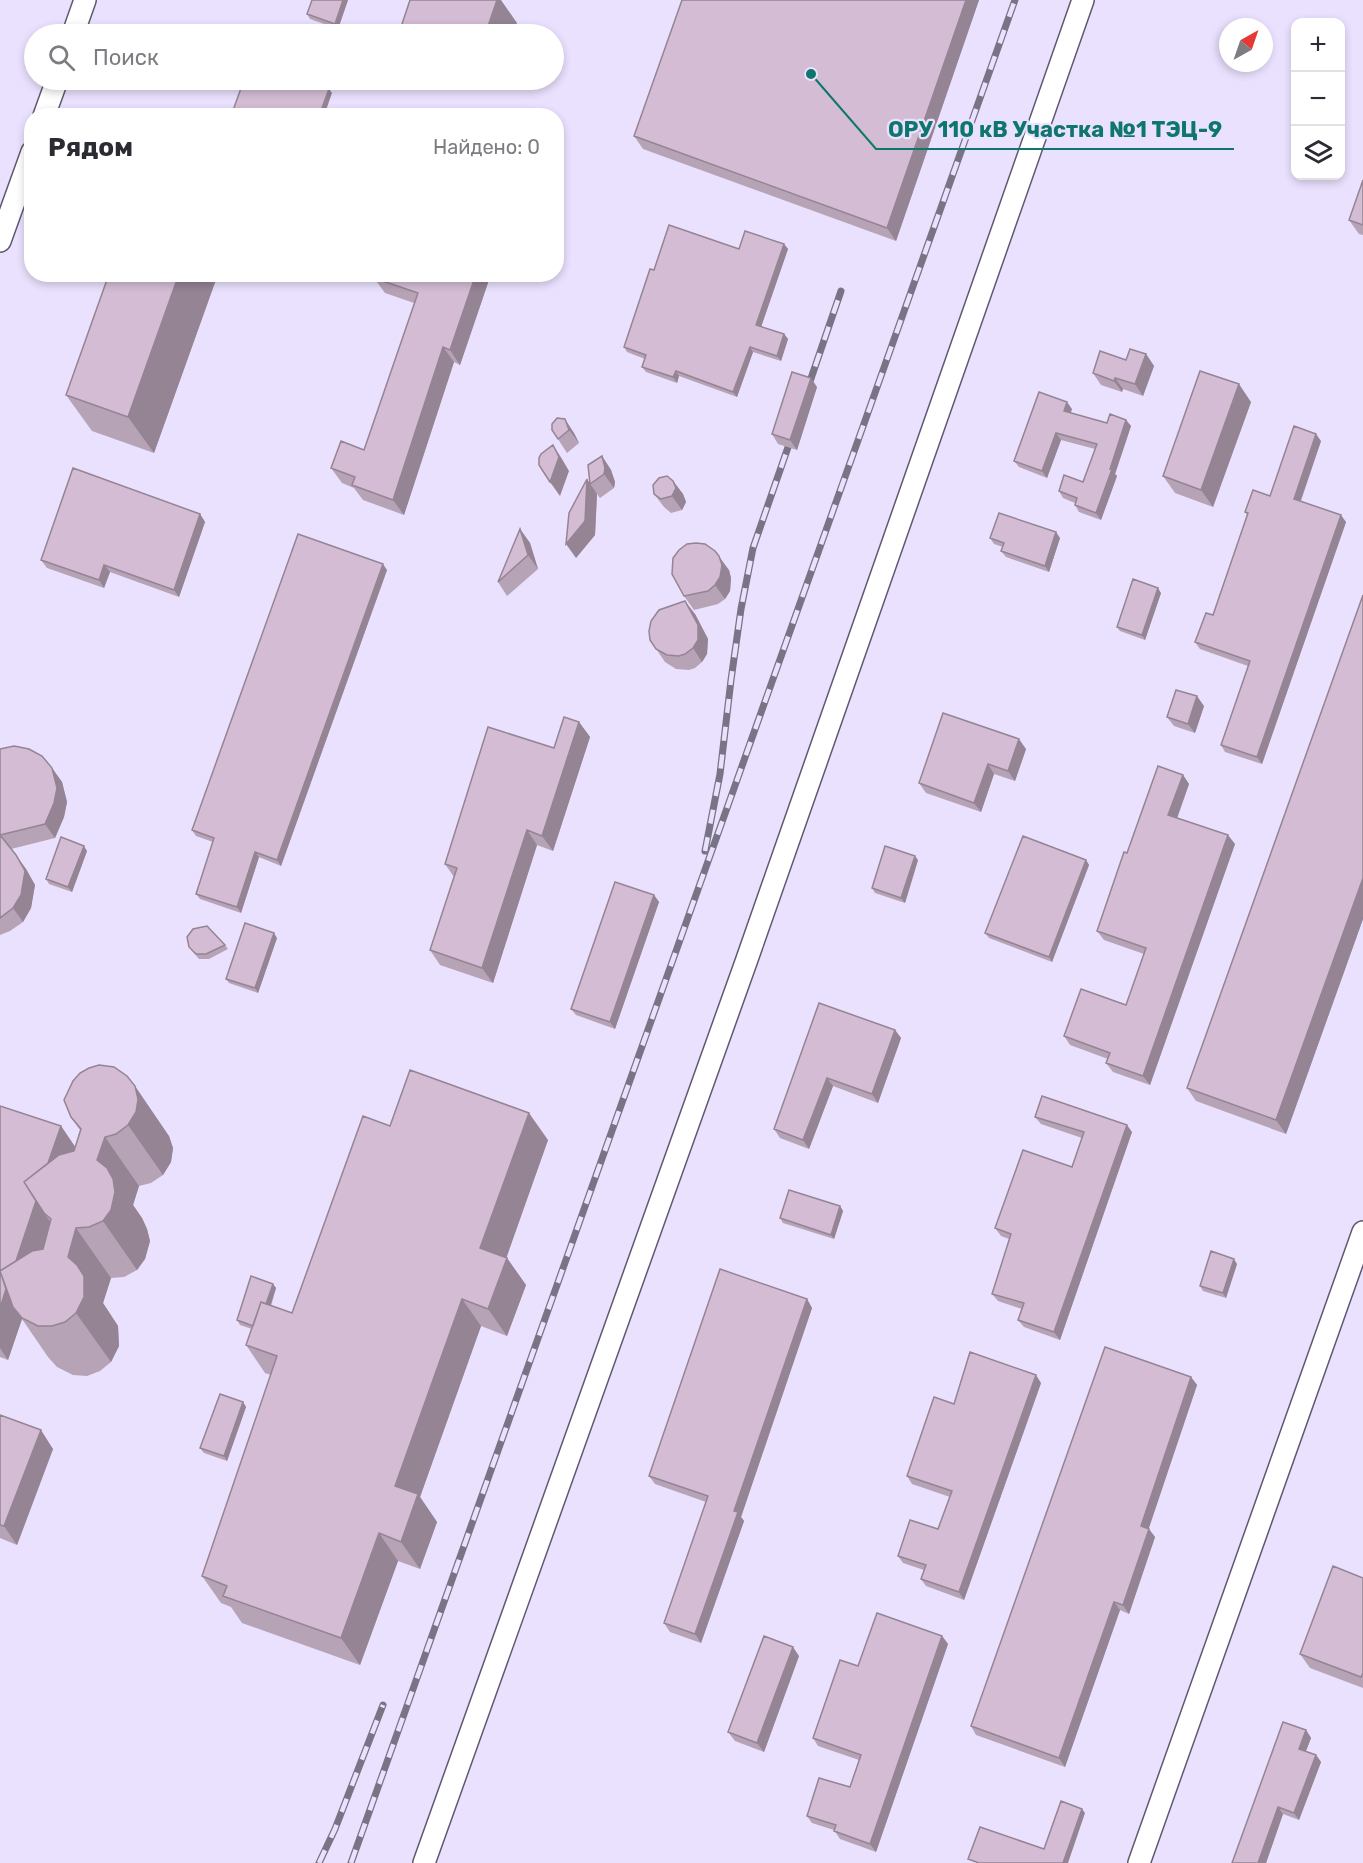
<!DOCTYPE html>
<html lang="ru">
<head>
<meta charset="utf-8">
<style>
	:root { --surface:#fff; --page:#f7f7f7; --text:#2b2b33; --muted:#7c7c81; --line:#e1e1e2 }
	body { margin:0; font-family:Rubik,sans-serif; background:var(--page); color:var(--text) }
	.controls { position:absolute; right:18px; top:18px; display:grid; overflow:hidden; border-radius:12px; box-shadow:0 3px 9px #0003 }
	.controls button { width:54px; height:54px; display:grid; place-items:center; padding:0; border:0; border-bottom:2px solid var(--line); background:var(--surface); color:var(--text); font:30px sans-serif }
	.compass { position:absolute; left:1219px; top:18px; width:54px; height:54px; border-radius:50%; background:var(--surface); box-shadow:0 3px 9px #0003; rotate:40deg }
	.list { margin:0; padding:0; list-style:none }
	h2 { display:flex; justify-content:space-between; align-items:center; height:78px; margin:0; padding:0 24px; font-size:26px }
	h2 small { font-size:20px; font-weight:400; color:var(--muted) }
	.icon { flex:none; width:33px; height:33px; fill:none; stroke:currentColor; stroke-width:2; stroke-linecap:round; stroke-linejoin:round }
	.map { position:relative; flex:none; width:1363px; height:1863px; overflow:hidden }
	.search { position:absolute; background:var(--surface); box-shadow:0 3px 9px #0003; left:24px; top:24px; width:540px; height:66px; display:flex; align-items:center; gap:15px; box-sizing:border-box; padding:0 21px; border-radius:33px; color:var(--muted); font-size:22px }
	.panel { position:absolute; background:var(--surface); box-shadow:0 3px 9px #0003; left:24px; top:108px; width:540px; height:174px; border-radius:24px }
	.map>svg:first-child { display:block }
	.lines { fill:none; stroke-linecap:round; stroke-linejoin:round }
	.minor-casing { stroke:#605870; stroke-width:24 }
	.minor { stroke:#fff; stroke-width:21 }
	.rail-casing { stroke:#797386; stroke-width:7 }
	.rail { stroke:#eae1fe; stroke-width:4.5; stroke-dasharray:14; stroke-linecap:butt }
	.wall { fill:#b6a3b6 }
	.shaded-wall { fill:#948494 }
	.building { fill:#d4bdd4; stroke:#948494; stroke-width:1.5 }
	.leader { fill:none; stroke:#0f766e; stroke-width:2 }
	.callout-dot { fill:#0f766e; stroke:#eae1fe; stroke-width:2 }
	.callout-label { font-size:22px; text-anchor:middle; font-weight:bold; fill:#0f766e; stroke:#eae1fe; stroke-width:4.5; stroke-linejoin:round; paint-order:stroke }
</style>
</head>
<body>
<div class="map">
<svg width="1363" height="1863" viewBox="0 0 1363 1863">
	<rect width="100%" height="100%" fill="#eae1fe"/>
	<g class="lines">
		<defs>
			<path id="minor" d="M73,34l12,-34
				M44,116l13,-36
				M0,241l32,-89
				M424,1863l322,-901 337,-962
				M1139,1863l224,-631"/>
		</defs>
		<use href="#minor" class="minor-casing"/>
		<use href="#minor" class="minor"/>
		<defs>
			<path id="rail" d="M806,393l35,-102
				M705,851l15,-77 11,-94 10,-71 12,-61 41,-118
				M319,1863l16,-34 48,-124
				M351,1863l664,-1863"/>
		</defs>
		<use href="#rail" class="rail-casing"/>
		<use href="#rail" class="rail"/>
	</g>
	<path class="wall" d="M348,0l-10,29 -28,-10 -3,-5z
		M979,0l-83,241 -253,-92 -9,-13z
		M477,80h32l-3,10z
		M1363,180v55l-4,-1 -10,-14z
		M784,244l4,5 -27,78 23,7 4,5 -7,22 -28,-9 -16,45 -58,-21 -2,7 -31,-11 -4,-5 3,-8 -18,-7 -3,-5 30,-77 85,-21z
		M109,274h109l-64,179 -62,-22 -26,-36z
		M491,274l-31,91 -6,-3 -50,153 -41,-15 -9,-12 -12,-5 -11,-15 33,-18 50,-147 -29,-10 -11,-15z
		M1146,354l8,12 -11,30 -20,-7 -1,3 -21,-7 -8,-12 33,-13z
		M817,387l-20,63 -19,-6 -6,-10z
		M1251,402l-38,105 -38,-14 -12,-17z
		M1072,409l-2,4 37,10 19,-3 5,6 -16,48 2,2 -16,44 -22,-8 -4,-7v-2l-12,-5 -4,-7 24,-9 12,-33 -34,-9 -14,38 -28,-11 -5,-6z
		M557,418l17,15 5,10 -12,10 -9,-14z
		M1321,441l-20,60 45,21 -84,242 -37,-12 -4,-7 27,-79 -48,-17 -5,-7 18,-27 34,-100 -2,-3 25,-16z
		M602,456l9,14 4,12 -1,6 -14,10 -3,-4 -2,41 -19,23 14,-75z
		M673,481l10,13 3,8 -4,8 -11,3 -7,-6 -10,-13z
		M200,514l5,8 -26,75 -69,-25 -6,16 -57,-20 -6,-8z
		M520,529l10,14 8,26 -31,27 -9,-14z
		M990,538h70l-11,34 -43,-15 -5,-6 2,-4 -9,-3z
		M387,570l-106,296 -22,-9 -18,56 -41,-14 -4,-5 17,-52 -17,-6 -4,-6z
		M729,570l2,8 -1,13 -5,8 -7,5 -24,6 -10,-14z
		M1161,593l-16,47 -25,-9 -3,-4z
		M1363,595v324l-77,215 -90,-33 -9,-13z
		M695,614l13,25 -1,15 -5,8 -7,6 -6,2 -13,-1 -11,-7 -15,-22z
		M1204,706l-9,27 -21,-7 -7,-9z
		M579,722l11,15 -37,114 -16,-6 -44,138 -53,-18 -10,-15 24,-73 -9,-13 109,-116z
		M0,749l52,19 10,14 5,20 -3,15 -9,21 -44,11 15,20 9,16 -4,23 -8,14 -13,9 -10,4z
		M1026,749l-11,32 -21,-7 -13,38 -55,-19 -7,-10z
		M1183,775l6,9 -12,34 58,26 -85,241 -37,-13 -7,-9 2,-4 -38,-14 -6,-9 62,-31 18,-51 -40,-14 -7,-9 30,-78z
		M87,851l-15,41 -23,-8 -3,-5z
		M918,860l-13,43 -30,-10 -3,-5z
		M1086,860l3,5 -37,97 -63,-24 -4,-5z
		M654,895l5,7 -44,127 -39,-14 -5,-6z
		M277,938l-19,55 -29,-10 -3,-4z
		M225,945l3,4 -19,10h-10l-10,-12z
		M819,1003l76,27 6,8 -23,65 -45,-17 -24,63 -29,-11 -6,-9z
		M64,1100l105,36 4,12 -2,14 -8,13 -12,8 -12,3 -6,19 9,13 5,11 3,12 -5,18 -8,11 -13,7 -13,1 -8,25 15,23 1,20 -8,16 -11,9 -13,5 -14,-1 -16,-8 -9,-10 -26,-38 -14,41 -8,-3v-251l61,20 14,21 5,-17 -9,-13z
		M1035,1117l97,15 -72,208 -36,-13 -6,-7 4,-11 -24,-8 -6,-7 17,-55 -8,-3 -6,-8 77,-61 10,-29 -41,-14z
		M390,1126l158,14 -42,117 20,28 -19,51 -26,-10 -61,171 17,25 -17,47 -22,-8 -38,104 -118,-42 -11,-16 -10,-4 -19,-27 69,-201 -6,-2 -19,-28 6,-16 -12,-4 -3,-5 36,-36 3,4 -5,18 21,7z
		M840,1206l3,5 -9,28 -51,-16 -3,-5z
		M1237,1264l-11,34 -23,-7 -3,-5z
		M807,1299l5,9 -71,209 3,4 -43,122 -31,-11 -6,-9 42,-121 -51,-18 -6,-8z
		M1191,1377l6,8 -49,144 7,8 -26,77 -9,-4 -55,157 -89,-32 -5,-9z
		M1041,1383l-77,217 -38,-14 -5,-7 3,-9 -21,-7 -5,-7 40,-27 12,-32 -38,-13 -5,-8 47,-72z
		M243,1402l3,5 -19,54 -23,-8 -4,-5z
		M0,1415l53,34 -36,96 -17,-7z
		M1363,1578v110l-53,-20 -10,-14z
		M942,1636l6,8 -72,208 -36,-13 -6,-9 -22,-7 -5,-7 43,-29 9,-27 -41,-14 -5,-8 45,-72z
		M799,1656l-35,96 -29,-11 -7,-9z
		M1306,1730l5,8 -5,13 10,4 5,7 -22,58 -16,-6 -17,49h-34z"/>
	<path class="shaded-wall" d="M343,0h5l-10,29 -3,-5z
		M497,0h4l16,23 -4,11h-22l-4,-5z
		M966,0h13l-83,241 -9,-13z
		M499,80h10l-3,10z
		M329,89l3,4 -8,23h-5z
		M784,244l4,5 -28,81 -4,-5z
		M179,274h39l-64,179 -26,-36z
		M476,274h15l-31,91 -10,-15z
		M784,334l4,5 -7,22 -4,-5z
		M443,347l11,15 -50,153 -11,-15z
		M750,347l3,5 -16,45 -4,-5z
		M1146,354l8,12 -11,30 -8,-12z
		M676,371l3,5 -2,7 -4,-6z
		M811,378l6,9 -20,63 -7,-10z
		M1115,378l8,11 -1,3 -8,-11z
		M1239,384l12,18 -38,105 -12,-17z
		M1067,402l5,7 -3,9 -5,-7z
		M565,419l9,14 5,10 -10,-13z
		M1126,420l5,6 -16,48 2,2 -16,44 -5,-7z
		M1056,433l5,7 -14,38 -5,-7z
		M1316,434l5,7 -22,64 -5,-6z
		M553,445l9,14 7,12 -9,25 -10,-14z
		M602,456l9,14 4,12 -1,6 -10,-14z
		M587,479l10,15 -2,41 -19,23 -10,-14z
		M673,481l10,13 3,8 -4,8 -10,-14z
		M200,514l5,8 -26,75 -5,-7z
		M1341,515l5,7 -84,242 -5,-7z
		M520,529l10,14 8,26 -10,-14z
		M1056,532l4,6 -11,34 -4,-6z
		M715,551l14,19 2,8 -1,13 -5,8 -10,-14z
		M383,564l4,6 -106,296 -4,-6z
		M104,565l6,7 -6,16 -5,-8z
		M1158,588l3,5 -16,47 -3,-5z
		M685,601l10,13 13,25 -1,15 -5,8 -9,-14z
		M1197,696l7,10 -9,27 -7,-9z
		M579,722l11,15 -37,114 -11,-15z
		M1019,739l7,10 -11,32 -7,-10z
		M988,764l6,10 -13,38 -7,-9z
		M52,768l10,14 5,20 -3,15 -9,21 -10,-14z
		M1183,775l6,9 -14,40 -7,-9z
		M527,830l10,15 -44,138 -11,-15z
		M1228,835l7,9 -85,241 -7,-9z
		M84,846l3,5 -15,41 -4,-5z
		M255,852l4,5 -18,56 -4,-6z
		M16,855l10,14 9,16 -4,23 -8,14 -10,-14z
		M915,856l3,4 -13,43 -4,-5z
		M1086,860l3,5 -37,97 -3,-5z
		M1363,878v41l-77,215 -10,-14z
		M654,895l5,7 -44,127 -5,-7z
		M274,933l3,5 -19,55 -3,-5z
		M895,1030l6,8 -23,65 -6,-9z
		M827,1078l6,8 -24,63 -6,-9z
		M135,1086l34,50 4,12 -2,14 -8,13 -35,-50z
		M529,1113l19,27 -48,136 -20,-28z
		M1127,1125l5,7 -72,208 -6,-8z
		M61,1126l17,25 -27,68 -7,-6 9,13 -31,92 -9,-11 9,12 -14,41 -8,-12v-40z
		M105,1137l34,49 -6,19 9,13 5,11 3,12 -5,18 -8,11 -34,-49 -6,-61z
		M840,1206l3,5 -9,28 -3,-4z
		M76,1228l35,50 -8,25 15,23 1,20 -8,16 -35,-49 -8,-56z
		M507,1258l19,27 -19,51 -19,-27z
		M1234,1259l3,5 -11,34 -3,-5z
		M273,1284l3,4 -14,44 -3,-5z
		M462,1299l19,27 -61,171 17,25 -17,47 -19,-27 -6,-56z
		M807,1299l5,9 -71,209 3,4 -43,122 -6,-9 39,-123z
		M1036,1375l5,8 -77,217 -5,-8z
		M1191,1377l6,8 -50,149 -6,-8z
		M243,1402l3,5 -19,54 -3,-5z
		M41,1430l12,19 -36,96 -13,-19z
		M1149,1529l6,8 -26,77 -6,-9z
		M379,1533l19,28 -38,104 -19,-27z
		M1114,1602l6,8 -55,157 -6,-9z
		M942,1636l6,8 -72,208 -6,-8z
		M793,1647l6,9 -35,96 -7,-9z
		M1306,1730l5,8 -7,18 -5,-7z
		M1316,1755l5,7 -22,58 -5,-7z
		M1278,1807l5,7 -17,49h-8z
		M1082,1809l3,4 -17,50h-5z"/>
	<path class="building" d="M312,0h31l-8,24 -28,-10z
		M410,0h87l-10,29 11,4 -1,1h-92l-6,-1z
		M682,0h284l-79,228 -253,-92z
		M244,80h24l26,9 4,-9h6l25,9 -10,27h-79l-8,-3z
		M1363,180v45l-14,-5z
		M669,225l70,24 6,-18 39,13 -28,81 28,9 -7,22 -27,-9 -17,45 -57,-21 -3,6 -31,-10 4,-12 -22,-8 26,-78 4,1z
		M109,274h70l-51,143 -62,-22z
		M375,274h101l-26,76 -7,-3 -50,153 -41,-15 3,-8 -24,-9 10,-27 23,9 54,-157 -44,-15z
		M1130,349l16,5 -11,30 -20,-6 -1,3 -21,-8 7,-22 26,9z
		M1200,371l39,13 -38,106 -38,-14z
		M792,372l19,6 -21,62 -18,-6z
		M1039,392l28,10 -3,9 43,12 3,-9 16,6 -16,49h2l-16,44 -21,-8 2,-7 -18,-7 5,-16 19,7 14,-38 -41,-11 -14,38 -28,-10z
		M557,418l8,1 4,11 -11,9 -6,-9v-6z
		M1294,426l22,8 -22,65 47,16 -84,242 -36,-12 29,-84 -55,-19 11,-29 7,2 35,-102 -3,-1 8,-22 17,6z
		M553,445l6,12 -9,25 -11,-17v-7l2,-4z
		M602,456l3,12 -1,6 -14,10 -2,-19z
		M73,468l127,46 -26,76 -70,-25 -5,15 -58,-20z
		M667,476l6,5 3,7 -4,8 -11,3 -7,-5 -1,-9 6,-7z
		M587,479l-2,42 -19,23 3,-31z
		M999,513l57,19 -11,34 -44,-15 3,-8 -14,-5z
		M520,529l8,26 -30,27z
		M298,534l85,30 -106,296 -22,-8 -18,55 -41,-13 18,-56 -22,-8z
		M696,543l9,1 10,7 4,5 3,9 -2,12 -5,8 -7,6 -24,5 -12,-22 1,-16 6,-8 8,-6z
		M1133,579l25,9 -16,47 -25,-8z
		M1363,595v283l-87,242 -89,-32z
		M685,601l13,24v15l-5,8 -8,6 -6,2 -12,-1 -11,-6 -6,-9 -1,-9 2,-10 8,-11z
		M1176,690l21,6 -9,28 -21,-7z
		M943,713l76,26 -11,32 -20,-7 -14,39 -55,-20z
		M564,717l15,5 -37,114 -15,-6 -45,138 -52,-18 27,-82 -12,-4 43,-137 66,21z
		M14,746l15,3 13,7 10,12 5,20 -3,15 -9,21 -45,11 16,20 9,16 -4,24 -8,13 -13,10v-169z
		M1158,766l25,9 -15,40 60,20 -85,241 -37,-13 4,-10 -46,-17 17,-47 45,16 20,-57 -49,-17 27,-79 3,1z
		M1023,836l63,24 -37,97 -64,-24z
		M61,837l23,9 -16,41 -22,-8z
		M885,846l30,10 -14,42 -29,-10z
		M615,882l39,13 -44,127 -39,-13z
		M245,923l29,10 -19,55 -29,-9z
		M207,926l18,19 -19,9h-10l-7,-7 -2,-10 6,-8z
		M819,1003l76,27 -23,64 -45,-16 -24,62 -29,-11z
		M99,1065l15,2 13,9 8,10 3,13 -2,13 -8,13 -12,9 -11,3 -8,23 10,8 6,11 2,13 -4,18 -8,11 -14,6 -13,1 -8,29 9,8 7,11v21l-8,16 -11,9 -13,4h-14l-16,-8 -9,-11 -13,-36 32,-20 11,-2 8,-30 -7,-6 -20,-31 35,-27 15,-4 7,-22 -10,-12 -7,-17 9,-19 7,-8 9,-5z
		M410,1070l119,43 -49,135 27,10 -19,51 -26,-10 -67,187 23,8 -17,48 -22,-9 -38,105 -118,-42 4,-10 -25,-10 75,-220 -31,-11 15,-43 31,11 71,-197 27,10z
		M1042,1096l85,29 -73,207 -36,-12 6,-17 -32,-9 19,-60 -16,-6 28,-78 49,17 12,-35 -49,-15z
		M0,1106l61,20 -13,37 -24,19 12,19 -20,60 -16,10z
		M789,1190l51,16 -9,29 -51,-17z
		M1211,1251l23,8 -11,34 -23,-7z
		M720,1269l87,30 -73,212 4,1 -43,122 -31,-11 44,-127 -59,-20z
		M0,1271l6,18 -6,19z
		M251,1276l22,8 -7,20 -5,-2 -8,24 -16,-6z
		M1105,1347l86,30 -50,149 8,3 -26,76 -9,-3 -55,156 -88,-32z
		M970,1352l66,23 -77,217 -38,-13 5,-14 -28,-9 12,-36 28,9 14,-38 -45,-15 27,-79 20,7z
		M220,1394l23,8 -19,54 -24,-8z
		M0,1415l41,15 -37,96 -4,-1z
		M1333,1566l30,12v95l-2,4 -61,-23z
		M877,1613l65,23 -72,208 -36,-13 2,-6 -29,-9 12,-38 31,9 11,-32 -48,-17 27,-78 18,6z
		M764,1636l29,11 -36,96 -29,-11z
		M1283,1722l23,8 -7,19 17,6 -22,58 -16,-6 -20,56h-26z
		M1061,1801l21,8 -19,54h-84l-11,-4 12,-32 64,22z"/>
	<path class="leader" d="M811 74L876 149H1234"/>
	<circle class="callout-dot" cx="811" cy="74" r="6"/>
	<g class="callout-label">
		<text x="1055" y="137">ОРУ 110 кВ Участка №1 ТЭЦ-9</text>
	</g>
</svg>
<div class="controls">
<button>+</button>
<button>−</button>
<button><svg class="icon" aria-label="layers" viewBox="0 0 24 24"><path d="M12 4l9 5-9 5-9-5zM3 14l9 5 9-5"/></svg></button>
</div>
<svg class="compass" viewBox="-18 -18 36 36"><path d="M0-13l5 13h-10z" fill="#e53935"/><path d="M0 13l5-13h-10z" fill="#7c7c81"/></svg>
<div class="search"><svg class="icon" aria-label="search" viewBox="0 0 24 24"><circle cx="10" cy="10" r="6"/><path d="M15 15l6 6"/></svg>Поиск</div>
<section class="panel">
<h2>Рядом<small>Найдено: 0</small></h2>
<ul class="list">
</ul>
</section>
</div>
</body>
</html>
